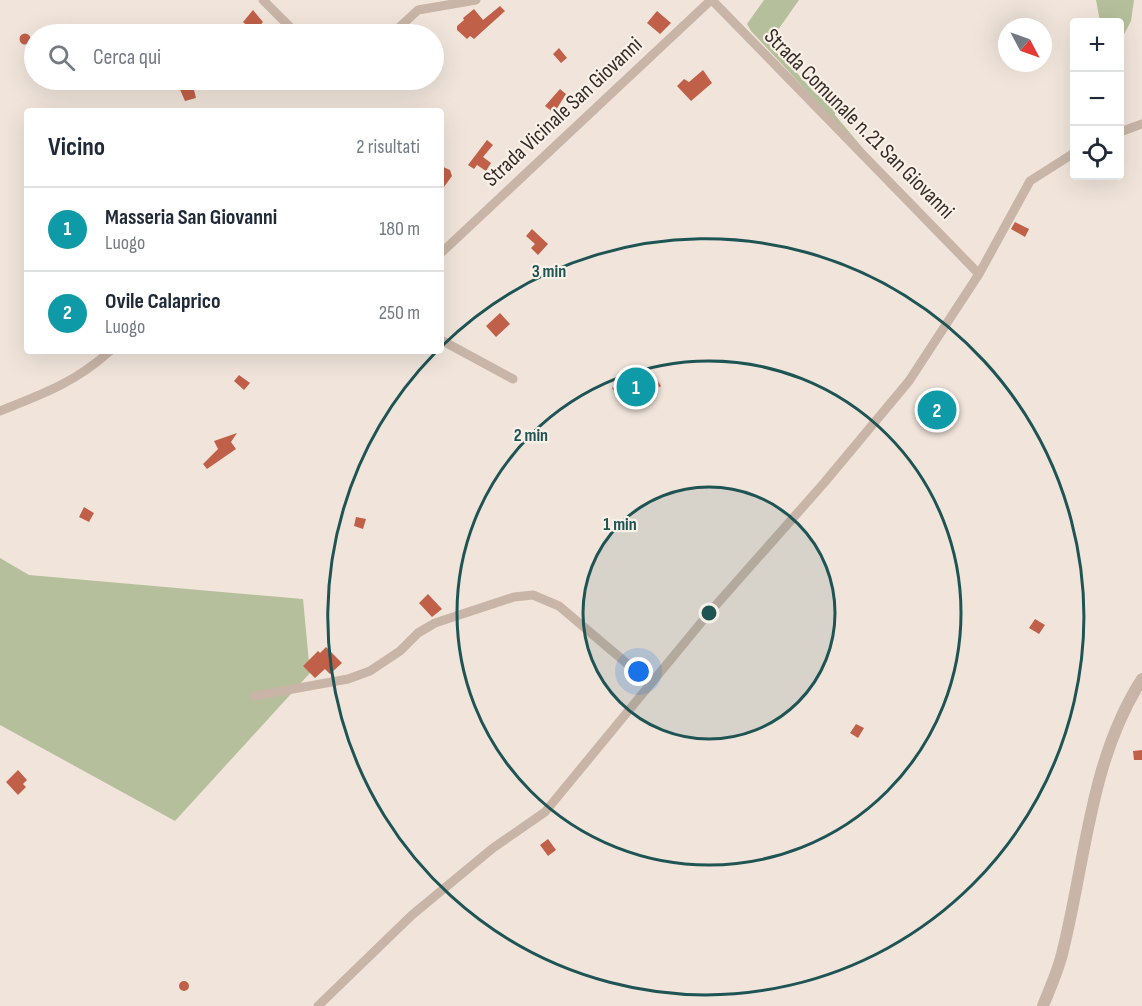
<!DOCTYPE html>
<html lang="it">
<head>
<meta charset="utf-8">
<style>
	:root { --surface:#fff; --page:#f6f6f7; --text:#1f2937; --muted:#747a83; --line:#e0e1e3; --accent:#1f5455 }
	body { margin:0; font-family:"Sofia Sans Condensed",sans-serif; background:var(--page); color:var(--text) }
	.controls { position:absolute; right:18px; top:18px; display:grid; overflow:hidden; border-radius:6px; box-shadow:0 6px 24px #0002 }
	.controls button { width:54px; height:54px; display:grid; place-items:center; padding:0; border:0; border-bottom:2px solid var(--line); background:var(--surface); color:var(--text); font:30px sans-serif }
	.compass { position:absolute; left:998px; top:18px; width:54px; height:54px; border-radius:50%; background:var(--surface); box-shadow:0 6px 24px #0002; rotate:131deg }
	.you { position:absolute; left:639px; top:672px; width:21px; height:21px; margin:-15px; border:4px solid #fff; border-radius:50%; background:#1a73e8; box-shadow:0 0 0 9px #1a73e833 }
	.badge { display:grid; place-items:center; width:39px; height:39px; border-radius:50%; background:var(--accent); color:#fff; font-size:20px; font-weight:700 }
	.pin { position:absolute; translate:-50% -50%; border:3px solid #fff; box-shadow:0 2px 6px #0006 }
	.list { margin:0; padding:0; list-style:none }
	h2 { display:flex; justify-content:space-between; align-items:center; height:78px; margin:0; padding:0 24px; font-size:26px }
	h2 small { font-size:20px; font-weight:400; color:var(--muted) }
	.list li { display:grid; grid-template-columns:39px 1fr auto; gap:18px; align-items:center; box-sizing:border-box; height:84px; padding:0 24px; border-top:2px solid var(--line) }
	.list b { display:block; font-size:22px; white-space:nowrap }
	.list p { margin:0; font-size:20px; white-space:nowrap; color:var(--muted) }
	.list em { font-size:20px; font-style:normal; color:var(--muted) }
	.icon { flex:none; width:33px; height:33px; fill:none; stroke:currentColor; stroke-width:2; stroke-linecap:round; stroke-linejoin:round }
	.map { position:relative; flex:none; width:1142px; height:1006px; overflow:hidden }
	.search { position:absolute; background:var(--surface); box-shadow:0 6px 24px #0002; left:24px; top:24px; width:420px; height:66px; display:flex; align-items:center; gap:15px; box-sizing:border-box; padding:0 21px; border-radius:33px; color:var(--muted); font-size:22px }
	.panel { position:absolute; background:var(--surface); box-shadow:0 6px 24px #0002; left:24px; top:108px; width:420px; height:246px; border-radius:6px }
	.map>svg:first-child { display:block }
	.green { fill:#b5bf9b }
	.building { fill:#c16048 }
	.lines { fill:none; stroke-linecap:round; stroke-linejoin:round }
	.minor { stroke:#c8b5a7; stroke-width:9 }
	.tertiary { stroke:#c8b5a7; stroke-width:12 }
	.ring { fill:none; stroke:#1f5455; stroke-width:3 }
	.labels { text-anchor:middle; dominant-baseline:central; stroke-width:4.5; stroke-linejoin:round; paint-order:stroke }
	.street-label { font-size:22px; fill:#352b27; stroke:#f9f0e7 }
	.centre { fill:#1f5455; stroke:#f9f0e7; stroke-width:3 }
	.ring-label { font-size:18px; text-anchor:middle; font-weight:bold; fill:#1f5455; stroke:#f9f0e7; stroke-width:4.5; stroke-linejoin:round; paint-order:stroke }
</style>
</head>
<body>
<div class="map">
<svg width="1142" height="1006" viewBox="0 0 1142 1006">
	<rect width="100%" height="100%" fill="#f1e5db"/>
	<path class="green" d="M764,0h35l-26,37 2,15 20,14 2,7 18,20 20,14v8l57,68 -141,-152 -4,-7z
		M1096,0h38l-3,21 -11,21v-20h-20z
		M0,558l29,17 274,24 7,74 -135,148 -175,-96z"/>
	<path class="building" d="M500,6l5,5 -31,28 -4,-3 -3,3 -10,-9v-4l7,-6 -1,-2 11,-9 9,11z
		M253,10l10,12 -9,10 -11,-10z
		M657,11l14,12 -11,11 -13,-11z
		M19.5 39a5.5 5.5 0 1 1 11 0a5.5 5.5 0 1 1-11 0Z
		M559,48l8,10 -6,5 -8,-9z
		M703,70l9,13 -21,18 -14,-15 7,-7 5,3z
		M192,82l4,16 -11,3 -7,-16z
		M560,89l6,5 -12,19 -9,-7z
		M487,140l6,5 -10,12 8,6 -5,8 -9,-6 -3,4 -6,-4z
		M441,166l9,4 2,6 -11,15z
		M1015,222l14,7 -4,8 -14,-8z
		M532,229l16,15 -10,11 -7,-7 4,-4 -9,-8z
		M500,313l10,11 -14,13 -10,-11z
		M652,372l9,14 -13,8 -3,-5 -23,15 -10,-16 15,-10 2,3 6,-4 2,4z
		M239,375l11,8 -6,7 -10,-9z
		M941,402l2,10 -6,7 -6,-10z
		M237,433l-6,9 5,7 -29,20 -4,-5 15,-15 -4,-8z
		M84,507l10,6 -5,9 -10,-5z
		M356,517l10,2 -3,10 -9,-3z
		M428,594l14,15 -10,8 -13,-14z
		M1035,619l10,6 -6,9 -10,-6z
		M326,647l16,16 -12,11 -5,-5 -10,9 -12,-12 15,-15 2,2z
		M856,724l8,4 -6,10 -8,-5z
		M1142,750v10h-8l-1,-9z
		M18,770l9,10 -4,4 3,3 -8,8 -12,-13z
		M548,839l8,11 -8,6 -8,-11z
		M179 986a5 5 0 1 1 10 0a5 5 0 1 1-10 0Z"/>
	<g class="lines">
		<path class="minor" d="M263,0l34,34
			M712,0l267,274
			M392,34l26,-24 58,-10
			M1120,132l22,-8
			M441,253l270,-253
			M441,340l72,39
			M0,411c43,-17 76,-29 110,-60
			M254,696l94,-17 22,-8 30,-20 18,-18 17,-10 79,-26 19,-2 26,11 91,77
			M318,1006l94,-91 81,-67 52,-36 164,-199 115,-130 85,-102 70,-107 51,-93 44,-28"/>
		<path class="tertiary" d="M1043,1006c7,-18 16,-37 20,-56 23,-92 27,-190 79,-271"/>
	</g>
	<circle cx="709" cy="613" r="126" fill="#1f5455" fill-opacity=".12"/>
	<g class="ring">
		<circle cx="709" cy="613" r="126"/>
		<circle cx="709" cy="613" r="252"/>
		<path d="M442 346A378 378 0 1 1 435 353"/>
	</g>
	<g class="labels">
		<g class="street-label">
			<text transform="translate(563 112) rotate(-43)">Strada Vicinale San Giovanni</text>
			<text transform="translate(859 124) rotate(45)">Strada Comunale n.21 San Giovanni</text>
		</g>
	</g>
	<circle cx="709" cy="613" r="9" class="centre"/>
	<g class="ring-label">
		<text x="549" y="277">3 min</text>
		<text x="531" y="441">2 min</text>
		<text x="620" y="530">1 min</text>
	</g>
</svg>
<div class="controls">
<button>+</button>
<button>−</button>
<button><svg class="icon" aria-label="locate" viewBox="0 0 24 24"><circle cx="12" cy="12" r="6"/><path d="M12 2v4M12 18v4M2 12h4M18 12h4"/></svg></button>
</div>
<svg class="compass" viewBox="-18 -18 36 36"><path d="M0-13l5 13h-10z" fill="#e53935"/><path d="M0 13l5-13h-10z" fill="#747a83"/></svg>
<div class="you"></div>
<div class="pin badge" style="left:636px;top:387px;background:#0f9aa8">1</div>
<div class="pin badge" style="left:937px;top:410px;background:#0f9aa8">2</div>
<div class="search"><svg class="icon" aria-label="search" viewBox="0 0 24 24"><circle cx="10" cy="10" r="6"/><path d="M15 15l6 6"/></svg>Cerca qui</div>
<section class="panel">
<h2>Vicino<small>2 risultati</small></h2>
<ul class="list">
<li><span class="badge" style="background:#0f9aa8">1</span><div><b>Masseria San Giovanni</b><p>Luogo</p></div><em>180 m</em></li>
<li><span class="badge" style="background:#0f9aa8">2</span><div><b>Ovile Calaprico</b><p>Luogo</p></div><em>250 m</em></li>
</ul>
</section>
</div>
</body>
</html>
